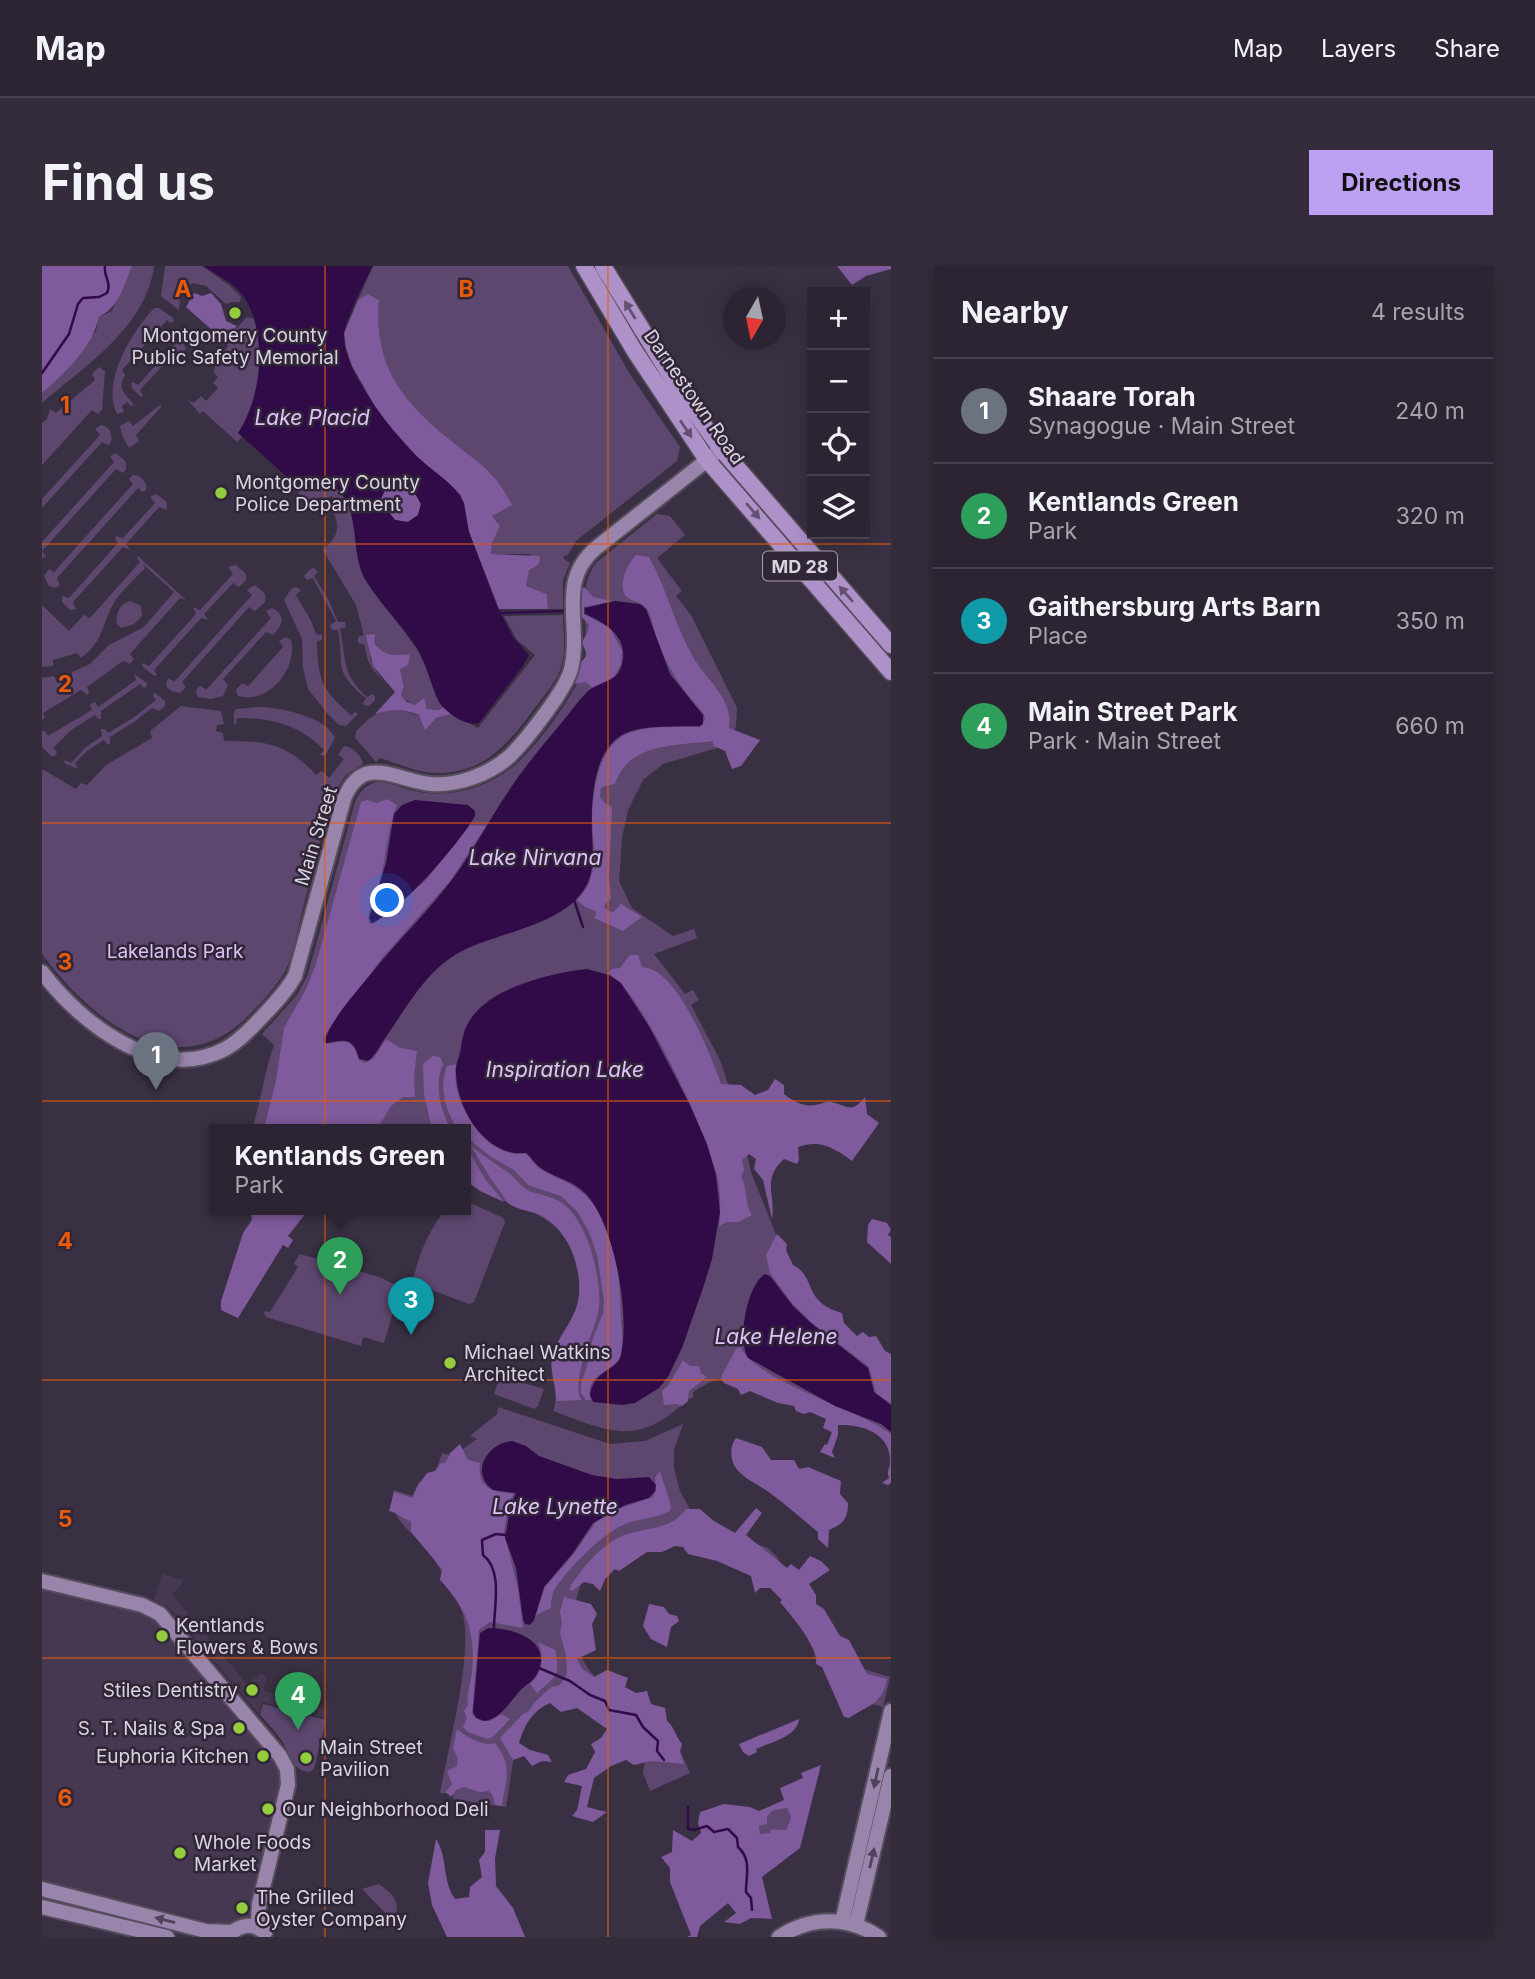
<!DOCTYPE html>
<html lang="en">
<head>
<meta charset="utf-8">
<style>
	:root { --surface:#2c2432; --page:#342c3a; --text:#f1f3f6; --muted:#a6a4ac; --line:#48414d; --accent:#bca0f2 }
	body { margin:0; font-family:Inter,sans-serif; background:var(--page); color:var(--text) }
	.controls { position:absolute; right:21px; top:21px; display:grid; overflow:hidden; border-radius:0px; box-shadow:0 4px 18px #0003 }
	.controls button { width:63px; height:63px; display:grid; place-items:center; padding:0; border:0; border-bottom:2px solid var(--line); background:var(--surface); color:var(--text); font:35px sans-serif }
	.compass { position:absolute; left:681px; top:21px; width:63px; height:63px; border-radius:50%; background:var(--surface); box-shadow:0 4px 18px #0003; rotate:189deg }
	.you { position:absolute; left:346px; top:635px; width:24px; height:24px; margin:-18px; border:5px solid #fff; border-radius:50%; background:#1a73e8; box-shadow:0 0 0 10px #1a73e833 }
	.badge { display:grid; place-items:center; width:46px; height:46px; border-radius:50%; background:var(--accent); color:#fff; font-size:23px; font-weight:700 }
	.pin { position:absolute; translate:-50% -58px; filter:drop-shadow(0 2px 4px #0008) }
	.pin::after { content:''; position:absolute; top:37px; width:24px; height:21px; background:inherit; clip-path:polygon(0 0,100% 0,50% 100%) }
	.popup { position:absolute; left:167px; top:858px; width:262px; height:91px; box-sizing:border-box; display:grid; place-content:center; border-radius:0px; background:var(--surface); filter:drop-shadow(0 2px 5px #0005); font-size:23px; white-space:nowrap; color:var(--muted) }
	.popup b { font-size:26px; color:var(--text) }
	.popup::after { content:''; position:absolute; left:50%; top:100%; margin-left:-14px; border:14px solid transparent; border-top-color:var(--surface) }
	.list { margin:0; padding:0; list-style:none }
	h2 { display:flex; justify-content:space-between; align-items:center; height:91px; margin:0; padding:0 28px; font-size:30px }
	h2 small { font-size:23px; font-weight:400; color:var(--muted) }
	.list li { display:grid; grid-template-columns:46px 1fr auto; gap:21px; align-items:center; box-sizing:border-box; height:105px; padding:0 28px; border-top:2px solid var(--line) }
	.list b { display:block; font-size:26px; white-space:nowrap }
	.list p { margin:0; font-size:23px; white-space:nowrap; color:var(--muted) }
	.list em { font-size:23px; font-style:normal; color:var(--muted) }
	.icon { flex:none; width:38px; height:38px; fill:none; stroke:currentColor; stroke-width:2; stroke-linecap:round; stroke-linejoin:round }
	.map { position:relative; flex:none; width:849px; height:1671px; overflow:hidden; border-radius:0px }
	header { display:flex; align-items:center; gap:42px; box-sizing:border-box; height:98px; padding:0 35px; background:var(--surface); border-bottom:2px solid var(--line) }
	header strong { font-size:33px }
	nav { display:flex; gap:38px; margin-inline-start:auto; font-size:24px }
	.intro { display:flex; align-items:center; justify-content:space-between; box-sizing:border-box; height:168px; padding:0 42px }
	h1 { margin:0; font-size:49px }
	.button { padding:18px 32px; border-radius:0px; background:var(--accent); color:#111; font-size:24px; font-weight:700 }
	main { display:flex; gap:42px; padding:0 42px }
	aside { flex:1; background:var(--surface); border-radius:0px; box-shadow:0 4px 18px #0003 }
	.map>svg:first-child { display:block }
	.built { fill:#453850 }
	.green { fill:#5d476f }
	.forest { fill:#7f5a9c; fill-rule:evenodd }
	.water { fill:#310b48; fill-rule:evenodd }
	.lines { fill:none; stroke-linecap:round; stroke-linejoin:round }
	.stream { stroke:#310b48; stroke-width:2.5 }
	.secondary-casing { stroke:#554d5c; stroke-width:18 }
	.primary-casing { stroke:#554d5c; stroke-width:19 }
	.secondary { stroke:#9984ab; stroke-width:14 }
	.primary { stroke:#af91c9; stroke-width:16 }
	.oneway { fill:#635172 }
	.oneway2 { fill:#50425a }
	.grid { fill:none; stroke:#e8590c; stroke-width:2; stroke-opacity:0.55 }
	.poi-dot { fill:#93cd3d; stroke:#302638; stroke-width:2.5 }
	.labels { text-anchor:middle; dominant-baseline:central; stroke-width:5; stroke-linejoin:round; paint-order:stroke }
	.shield { fill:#302638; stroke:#a7a0ad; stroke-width:2 }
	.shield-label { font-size:18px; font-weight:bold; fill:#dad4df }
	.poi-label { font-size:19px; fill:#dad4df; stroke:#302638; text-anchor:start }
	.street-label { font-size:19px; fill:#dad4df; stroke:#302638 }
	.park-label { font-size:19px; fill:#dfc1f9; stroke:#302638 }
	.water-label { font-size:21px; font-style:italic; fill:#e0c2fa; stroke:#302638 }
	.grid-label { font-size:23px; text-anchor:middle; font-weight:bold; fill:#e8590c; stroke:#302638; stroke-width:5; stroke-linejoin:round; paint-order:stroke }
</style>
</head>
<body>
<header>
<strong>Map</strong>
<nav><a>Map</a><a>Layers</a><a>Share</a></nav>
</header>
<div class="intro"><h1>Find us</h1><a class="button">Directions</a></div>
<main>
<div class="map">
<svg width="849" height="1671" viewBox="0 0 849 1671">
	<rect width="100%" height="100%" fill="#3a3043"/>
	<path class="built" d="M120,1308l21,6 -1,4 -10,10 75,90 15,-11 4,5 -3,13 65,17 -2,10 -64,-16 -3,12 -90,-107 -15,-7z
		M0,1321l113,29 122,145 4,8 1,20 -30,120 -6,10 -6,4 -11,3 -187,-45z"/>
	<path class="green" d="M90,0h22c-8,61 -68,99 -112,137v-10l54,-62 3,-14 13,-6z
		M123,0h37l27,19 12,12 -1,5h-8l-6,2 -20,-18 -13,-3 -12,9 -2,18 -18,-14z
		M331,0h195l63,110 49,71 -3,14 -100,79 -10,16 -2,-1 -2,3 7,5 -7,17v29h-15l-1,-15 -21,-8 5,-32h-40l1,-11 8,-17 -8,-10 19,-11c-18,-37 -32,-41 -62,-66 -50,-40 -75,-73 -70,-139l-11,-6 -10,6z
		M112,42h5l14,10 1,3 -3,2 -4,-3 -45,50 3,5c-9,14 1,19 9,30l-3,1 -4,-4 -5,4 2,6 -7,2c-16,-33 15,-82 37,-106z
		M205,51l7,2c10,38 6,81 -15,114l3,4 -5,5 -34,-31 -3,3 -12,-14 6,3 7,-7 5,5 12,-13 -5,-5 5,-6 -4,-4 2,-12 12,-15 -6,-6 6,-11 9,-1z
		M138,63h6l7,7v4l-2,2 -5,-4 -3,5 3,6 -7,7 -5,-3 -34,37 3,5 -2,2 -9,-9 -1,-4 2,-2 5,3 45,-50z
		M57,101l6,4 -3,39 -4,4 -6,-4 -50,55v-42l5,-4 3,-10 6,4 39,-33 -3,-6z
		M118,139l2,1 -26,29 3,6 -10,7 -7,-13 -2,-9 9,-5 4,5z
		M59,159c9,1 13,11 9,19l-3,1 -5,-3 -60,66v-9l58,-64 -5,-6z
		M74,187l10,9v7l-3,4 -7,-4 -74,82 4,5 -4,3v-17l72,-80 -4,-6z
		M91,209c7,0 15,7 13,15l-3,2 -5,-4 -81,90 3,7 -5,3 -6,-2 -5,-10 5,-7 5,3 79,-88 -4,-5z
		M284,216l12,8 11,14 15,74 54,72 25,57 -3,3c-15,-1 -29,-3 -39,-15l3,-8 -4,-18 10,-14c-16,1 -26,1 -37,-12l1,-8c-1,5 -4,12 -4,18 -1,15 15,30 26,39 -16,-14 -30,-24 -31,-47l-7,-2v-6l6,-2 -8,-30 -33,-55c16,-14 18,-24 8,-43l4,-8 -4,-3 -6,4 -6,-3 -4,4 -17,-4 1,-6 5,-2 18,1z
		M114,228l11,8v8l-8,-3 -33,37 4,6 -7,-3 -50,55 3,7 -6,1 -8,-8v-6l7,2 49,-55 -3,-4 1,-3 7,2 32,-35 -5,-6z
		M615,248l13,2 15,19 -28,23 25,33 -6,5 15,19 46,93 -1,18 -9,19 -64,19 -20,16 -15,30 -6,28 -3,43 13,27 41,28 21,-7 3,9 -43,16 31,40 8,-4 6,10 -8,5 30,57 20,64 10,46 34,85 27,40 53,49 26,12v88l-12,-15 -151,-53 -16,3 -19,11v6l-5,1c-50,49 -77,33 -135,12 8,-20 -6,-37 0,-57 5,-17 19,-31 24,-48 4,-14 2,-29 -1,-42 -15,-61 -69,-51 -110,-84v-51h-214c9,-28 12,-56 22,-84l-12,-11 35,-39 11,-21 47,-172c4,-10 12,-19 23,-20 12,0 25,7 36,9 36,8 73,-3 101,-26 20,-17 64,-74 69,-100 7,-30 -9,-80 13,-103z
		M96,290l48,44 -6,-2 -50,56 4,5 -4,5 -7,-3 -36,26 2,6 -2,2 -6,-5 -38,23 2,5 -3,2v-42l12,-2 3,6 15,-3v-7l18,-8 19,-19 35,-18 30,-35 -31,-28 2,4c-10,11 -22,21 -30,33 -13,22 -11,40 -34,57l-4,-5 -24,7v6l-11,1v-62l27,26 15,-16 6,3 50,-56 -3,-4z
		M194,299l10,9v6l-7,7 -6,-4 -29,31 4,6 -7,-2 -47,52 3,5 -3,1 -12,-10 1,-3 6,3 47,-52 -3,-7 7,3 33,-36 -5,-7z
		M272,302l4,4 -4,4 15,25 9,21h7l1,5 -6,2c6,30 2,46 27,68l5,-3 3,2v4l-6,6 -5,-1 -1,-2 3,-5c-34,-28 -21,-31 -28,-68h-6l-2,-5 6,-4 -3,-6 -20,-37 -6,2 -3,-4 5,-6z
		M213,319l10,9v8l-10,9 -6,-4 -67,75 4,5 -6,6 -9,-2 -5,-5 1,-6 2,-2 5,4 78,-87 -5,-5z
		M254,321l5,3 -5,5 15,26 5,13 6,1v5l-5,1c1,39 4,48 34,74l4,-3 3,2 -12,12 -7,-1 -11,-11 -20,-25 -5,-21 -1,-29 -18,-39 7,-11z
		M88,335l11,5 1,10 -8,8 -13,4 -4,-4c-2,-9 3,-21 13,-23z
		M230,342c15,7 10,18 1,27l-7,-3 -43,47 5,6 -5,11 -12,3 -13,-2 -2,-6 2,-4 3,-1 5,4 65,-72 -5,-7z
		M521,349c0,16 3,33 -1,49 -4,16 -16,29 -25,41 -25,34 -48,65 -94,68 -22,1 -42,-8 -63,-15l-4,4 -21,-24 1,-7c6,-5 13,-14 21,-17 21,-11 38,4 59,4 5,-1 11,-3 16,-4l26,14 57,-73 -18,-15 -13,-24z
		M243,371l6,3c7,29 -23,65 -53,56l-2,-6 6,-7 6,3 2,-2 33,-37 -4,-6z
		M92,408l13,9v3l-3,2 -4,-4 -39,27v8h-3l-3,-4 -24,15 -18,18 4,4 -2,4h-4l-9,-9v-16h3l3,5 44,-26 -2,-5 2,-2 3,-1 3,5 38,-27z
		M112,426l11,9v5l-6,5 -7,-3 -18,14 -24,15v7h-3l-3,-4 -17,11 -12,12 3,6 -14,-6 1,-3 6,3 15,-16 16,-11 -1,-7h4l3,4 25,-15 23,-18 -3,-4z
		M139,440l40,5 3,13 -7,1 -1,6 7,2 1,8c41,0 62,1 92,34l6,-4 7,7 15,-19 -6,-4 6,-9c9,1 18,10 19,18l-17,11 -12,18c-12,40 -22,79 -32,119 -5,20 -8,43 -18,61 -8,14 -20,26 -31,38 -74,80 -160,11 -211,-57v-185l34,20 5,-6 6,2 19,-20 46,-27 -2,-7z
		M216,441c21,0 69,10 77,31l-10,18 -5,-1 4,-5c-23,-24 -51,-32 -84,-32h-3l-1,6h-2v-11l2,-4z
		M424,935l37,17 2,4 -31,80 -5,2 -56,-21c3,-24 17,-55 33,-74h20z
		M258,988l82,24 18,10 -16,55 -21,-6 -2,9 -95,-29 -3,-6 7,1 28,-45 -4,-4z
		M458,1110l44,13 -6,17 -4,3 -40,-15z
		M456,1141l112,37 35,-3 38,-17 -9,26v18l6,23 12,22 25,17 51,18 9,9 26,41 57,70 30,9 -7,30 -11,-3 -83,-112 -124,-56 -82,44c-15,32 -12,73 13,98l74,50 20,45 -40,18 -7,-18 2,-12 -68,-58 -20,-5 -27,14 -14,31 -10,64 -53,-8v-5l-13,-1c8,-43 33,-140 23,-178 -3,-11 -10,-20 -17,-28l3,-3c-8,-12 -15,-27 -25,-38 -15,-17 -38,-30 -30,-56l18,6 7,-14 17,-11 6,-18 11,3 24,-17 -7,-3 27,-22z
		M221,1438l63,16 -12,48 -4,4c-18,-1 -20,-18 -28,-31 -6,-9 -14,-18 -22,-26z
		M745,1542l4,9 -5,13 -14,-1 -3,4 -9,1 -1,-8 13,-15z
		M337,1618c11,8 22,16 16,31l-6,2 -27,-28z"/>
	<path class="forest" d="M0,0h90c-9,21 -12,40 -33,51 -7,31 -34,56 -57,76z
		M795,0h54v3l-25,7 -14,9z
		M152,27l8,3 9,-3 10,11 5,17 11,5 -3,3h-6l-6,10 -36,-32z
		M326,28l11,6c-5,66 21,99 70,139 30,25 44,29 63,66l-20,11 8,10 -8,17 -1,11 49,2 -1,8 -10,6 -3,16 21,8 1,15h-49l-30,-77 -9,-37 -41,-36 -27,-30 -15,-19 -25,-44 -6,-18 -2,-15 14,-33z
		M359,222l15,7 5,9 -3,11 -10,7 -13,-2 -15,-19 5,-11z
		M594,289l13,2c18,32 26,69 44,100 13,23 41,42 36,71l31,12 -19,26 -9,3 -7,-18 -11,-5 -1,-5c-37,5 -84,1 -98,43l-14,3 -1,10 5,6 7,4 -3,70 2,21 -7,8 3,4 6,2 8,-8 21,13 -19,14 -29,-13 3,-6 -12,-5 -8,-7c6,-7 12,-14 14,-23 6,-19 1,-41 1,-60 1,-28 7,-73 37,-84 22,-8 48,-6 71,-6l5,-7 -1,-6c-21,-23 -35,-44 -47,-73 -4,-10 -4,-23 -10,-32 -7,-10 -21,-6 -24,-19 -2,-13 5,-26 13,-35z
		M542,321l9,10 19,4 -28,6v7l26,14 12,23 -1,13 -7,13 -21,11 -7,-6 -13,2 6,-19 8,-10 -5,-13 6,-11 1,-7 -9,-8v-25z
		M333,368l-1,9c10,13 20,13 36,11l-2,11 -8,4 4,18 -3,8 6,7 8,3 9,-7 3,11 12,1 4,-3 9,7 -16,4 -11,12 -6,-15c-17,-6 -27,-6 -44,-1l20,-22 -22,-26 -7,-31z
		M345,533l10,6c-11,27 -11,59 -20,87 -4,10 -11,22 -7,32l5,-1 51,-43 44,-55 16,1 -35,54 -69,78 -58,78 -1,4 3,4c20,-3 26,-7 33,16l6,3 9,-5 12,-19 14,9 17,3 -3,24 1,22h-12l-12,9 -14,23h-113l12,-48 8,-53 22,-39 10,-25 45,-162 6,-2 10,3z
		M588,689h8l4,12c5,1 11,2 15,5 28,19 53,81 64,112l20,1 14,10 13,-5 7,-11 9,6v9c12,9 21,14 36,10 3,-1 9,-3 11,-2 16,3 20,13 34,-5l2,17 12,9 -27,38c-17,-13 -33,-22 -54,-14l1,13 -2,4 -13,-5c-23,21 -8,35 -12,60l-9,-39 -9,-11 2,-10 -7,-5 -7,6 2,10 -3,6c7,13 3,27 11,39l-14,7h-11l-8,4c2,-18 2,-36 -3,-54 -11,-42 -73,-179 -108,-199l4,-4 8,-1z
		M391,790l7,1 3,7c-9,21 -3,46 8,65h-19l-8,-35 -1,-30z
		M414,798c-6,32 21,81 54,89 6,1 11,0 17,1 5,6 8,12 15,16 14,8 29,12 42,24 33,30 36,85 37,127 1,11 3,27 -2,38 -6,13 -36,15 -28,41h-5l-5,-7v-9l8,-24 3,-19 11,-28 1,-12 -7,-46 -8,-23 -12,-21 -16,-15 -33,-11 -14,-15 -23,-13 -25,-20v-8l-9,-1c-12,-18 -18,-42 -10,-62z
		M428,879c13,11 26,19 39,28 7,6 12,14 20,18 14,5 27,5 39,17 21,20 36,77 30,105 -5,20 -27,69 -17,87l-25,1c1,-16 -8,-32 -3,-48 7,-20 24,-35 26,-58 3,-30 -12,-68 -41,-81 -9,-3 -23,-5 -30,-11 -3,-2 -4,-6 -6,-9 -12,-15 -21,-32 -32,-49z
		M424,880l19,33 19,23 -24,-11 -14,-10z
		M208,943h59l-21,27 5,4 -5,8 -5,-3 -45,73 -17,-8v-9l22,-68 9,-13z
		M830,953l15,4 4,7 -3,5 3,2v27l-24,-22 1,-17z
		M735,968l10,10 -1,6 7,15c24,12 9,37 49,48l2,10 13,13 6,-4 6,5 7,-1 9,15 6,3v50l-15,-11 -7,-26 -58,-45 -20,-20 -21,-29 -4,-18z
		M699,1081c11,32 121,64 150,87v49l-3,2 -6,-2 7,-5c-3,-8 1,-9 1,-16 1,-30 -30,-38 -52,-37v10l-6,17 3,6 -15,-6 5,-8 2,1 5,-13 -9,-4 3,-9 -16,-7 -6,2 -8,-3 -2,-5 -16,-3 -28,-12 -9,4 -3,-6 -14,-6 -3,-4 1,-4 14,-26z
		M641,1094l7,6h9l2,7 6,4 -18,14 -1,10 -6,5 -6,-2 -12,1 -2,-14 6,-5z
		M694,1172l26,9 9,13h23l5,9 9,-2 33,14 -1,13 8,9c0,16 -5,21 -19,27l-1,18 -10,-9v-7c-16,-13 -32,-27 -48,-39 -12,-9 -29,-15 -36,-28 -4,-9 -4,-19 2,-27z
		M418,1178l8,16 12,3c-3,27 14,29 34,31l-5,8 -5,30 14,57 5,39 -33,-6 -11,8 -7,84 9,7h9l11,-7 9,5 -17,18 -6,2 -19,-7 -5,-5 4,-9 -3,-7 4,-6c-2,-11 3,-22 4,-33 4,-40 -5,-63 -32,-92l2,-11 -31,-37v-11c-9,-2 -14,-9 -22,-10l5,-19 19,6 4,-11 10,-14 8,-2 5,-7 6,-2 4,-9z
		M618,1205l11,35 -1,5c-15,8 -31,7 -47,14 -22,10 -53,42 -67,62 -4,6 -5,14 -5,21l-15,7 9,-28 28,-32 23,-33 22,-13 35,-12 3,-6 -1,-13z
		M714,1242l6,5 -16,22 41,33 4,-4 8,6 11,-14 11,5 9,9 -21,14 7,11v9l8,5 16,27 9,4 18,34 20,5c-5,26 -19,26 -38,39l-5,-1 -22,-50 -6,-3c3,-16 -25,-49 -36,-62l2,-2 -12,-12h-10l-5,5 -4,-17 -34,-15 -29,-7 -5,-7 -8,-1 -13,6h-15l-28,19 -4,-2 -10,10 -5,12 -7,-7 -9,-2 -12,9 -3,-2c11,-18 29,-41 49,-51 23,-12 51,-5 68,-29h14l14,12 21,12z
		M522,1331l27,7 6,10 -5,10 4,26 -19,9 5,10 12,8 13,-7 21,8 -3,9 11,6 11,-2 4,13 14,4 2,13c7,5 9,16 15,23l-2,8 4,12 -33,-3 -17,4 -8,-5 -15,6 -17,12 -7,29 20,5 -14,10 -21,-6 5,-6 5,-24 -18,-4 4,-7 18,-6 9,-17 -4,-8 10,-6 6,-9 -30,-21 -16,4 -11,-9c-17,7 -26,22 -31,40l11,7 18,5 4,7 -10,-1 -10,5 -8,-10 -11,4 -13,-22 22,-23 7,-4 5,-8 17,-16 7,-1 5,-5 4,-8 -1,-18 -6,-22 2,-9 -2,-12z
		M607,1338l15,3 5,7 8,2 2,5 -8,6 -4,20 -16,-8 -8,-13z
		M496,1376l17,8c6,26 1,26 -18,43l-7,-9c12,-10 15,-27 8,-42z
		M757,1453c-2,18 -28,23 -43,30l1,3 -8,4 -6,-4 -4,-8z
		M415,1463c10,8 26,18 38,14 18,24 11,35 7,63l-7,-1 -2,-9 -4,-5 -9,1 -16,-5 -8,3 -5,7 -5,-5 6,-8 -5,-13 10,-5 1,-7 -5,-11z
		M779,1499l-21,83 -38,29 10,42 -21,-1 -11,6 -16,-2 12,-9 -8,-10 -28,23 -3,11h-10l4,-2 -21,-53v-14l-9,-11 11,-5 1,-22 19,11 9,-8 -3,-10 2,-11 24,-8 26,3 9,4 25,-11 -4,-12 23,-10 -2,-5zM745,1542l4,9 -5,13 -14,-1 -3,4 -9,1 -1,-8 8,-2v-7l5,-6z
		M443,1564h15l-5,29 1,27 17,22 12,29h-78l-15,-32 -4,-22 8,-44c12,18 6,42 19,60l14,-2 1,-10 12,-10 -3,-17 6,-8z"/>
	<path class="water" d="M162,0h169c-7,13 -29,56 -29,70 -1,35 51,100 76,123 13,12 29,22 40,36l4,8 5,29 28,74 16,31 16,18 -6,11 -44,57c-12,4 -29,-8 -37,-17 -9,-11 -14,-39 -23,-54 -15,-26 -39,-47 -54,-73 -20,-35 5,-96 -58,-101l-11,7 -58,-52c24,-36 32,-105 2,-141 -10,-11 -24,-17 -36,-26zM359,222l15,7 5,9 -3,11 -10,7 -13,-2 -15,-19 5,-11z
		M573,335l25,3 6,5 24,65 33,41v9l-3,2c-23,1 -48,-1 -69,5 -39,12 -40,70 -39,103 1,20 3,40 -9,57 -25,37 -92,42 -128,64 -30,18 -51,56 -71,85 -5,7 -9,16 -16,21l-9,-2c-6,-23 -14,-19 -33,-16 -4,-13 35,-57 45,-69 26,-33 58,-63 83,-97 20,-27 35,-57 54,-85 16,-25 36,-48 55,-71 8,-10 16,-21 24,-29 13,-12 30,-8 35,-28 7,-27 -16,-41 -37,-50v-6z
		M373,534l53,5 7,6v5c-17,29 -73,94 -103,107l-3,-5 17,-55 8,-49 8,-9z
		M545,703l22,6 12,8 29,45 40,77 17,39 9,31 4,37 -8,47 -8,26 -22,63 -14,29 -9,11 -24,15 -13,2 -29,-3 -3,-7c4,-26 27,-24 31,-40 9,-41 -6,-128 -34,-160 -15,-16 -31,-16 -46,-27 -6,-4 -9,-10 -15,-15 -5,0 -11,1 -16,-1 -32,-8 -53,-47 -54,-79 -1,-9 4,-17 5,-26 2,-15 6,-26 17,-37 22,-24 77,-38 109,-41z
		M723,1008l5,2 23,30 18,17 57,45 6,24 17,13v27l-10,-8 -46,-18 -87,-48c-11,-19 -1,-73 17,-84z
		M470,1175l14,5 13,10 53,19 25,4 32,-2 7,8 -1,6 -6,7 -24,7 -32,18 -20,30 -29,34 -10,33 -4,5 -5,-1 -2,-5 -7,-51 -11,-30 6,-34 5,-11 -23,-3c-23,-17 -7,-46 19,-49z
		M446,1362c26,0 66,13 49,46 -4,8 -14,12 -19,19 -10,12 -18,25 -33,28l-9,-3 -3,-6 7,-79z"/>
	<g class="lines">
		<path class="stream" d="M0,107l27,-39 9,-30 5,-6 16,-1 8,-4c5,-11 -4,-17 -2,-27
			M458,347l63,-2
			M532,634l9,27
			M452,1362c0,-22 9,-58 -11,-73l-1,-15 14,-6 9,1
			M497,1402l31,13 20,14 15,6 4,9 27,5 7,12 15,14 -1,10 7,9
			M646,1541v22l6,1 13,-4 7,6 14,-3 9,9 1,9c14,13 8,28 8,45l5,6 1,12"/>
		<defs>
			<path id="secondary" d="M0,706c39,52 116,112 183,77 15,-8 25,-20 36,-31 13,-14 25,-26 34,-42l49,-177c19,-47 52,-18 87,-15 27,2 59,-10 79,-28 16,-16 56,-66 61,-87 11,-44 -15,-87 25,-121l125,-99
				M0,1315l100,24 18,9 120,142 7,13 1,16 -29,119 -1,16 7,13
				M0,1623l164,42 26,1
				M0,1641l125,30
				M800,1656l49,-211
				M814,1659l35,-149
				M186,1671c10,-13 25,-15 37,-4
				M737,1671c32,-21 69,-21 100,0"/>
			<path id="primary" d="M542,0l50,84 73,110 184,212
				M561,0l80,130 38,53 170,196"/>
		</defs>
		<use href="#secondary" class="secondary-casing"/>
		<use href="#primary" class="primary-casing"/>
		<use href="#secondary" class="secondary"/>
		<use href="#primary" class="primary"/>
	</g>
	<defs><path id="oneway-solid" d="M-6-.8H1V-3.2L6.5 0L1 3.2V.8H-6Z" transform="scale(1.75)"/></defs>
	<g class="oneway">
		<use href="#oneway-solid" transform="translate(588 44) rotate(-121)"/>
		<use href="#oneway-solid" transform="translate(644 163) rotate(56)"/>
		<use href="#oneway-solid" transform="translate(711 245) rotate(49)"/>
		<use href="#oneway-solid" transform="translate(804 328) rotate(-131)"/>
	</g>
	<g class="oneway2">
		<use href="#oneway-solid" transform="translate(834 1512) rotate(102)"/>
		<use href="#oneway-solid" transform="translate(830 1592) rotate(-77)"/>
		<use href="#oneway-solid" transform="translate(123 1654) rotate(-166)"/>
	</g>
	<path class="grid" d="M283,0v1671M566,0v1671M0,278h849M0,557h849M0,835h849M0,1114h849M0,1392h849"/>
	<g class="poi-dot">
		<circle cx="193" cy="47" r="7"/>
		<circle cx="179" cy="227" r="7"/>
		<circle cx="408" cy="1097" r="7"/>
		<circle cx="120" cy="1370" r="7"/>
		<circle cx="210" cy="1424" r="7"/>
		<circle cx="197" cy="1462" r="7"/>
		<circle cx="221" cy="1490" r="7"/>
		<circle cx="264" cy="1492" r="7"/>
		<circle cx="226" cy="1543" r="7"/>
		<circle cx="138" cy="1587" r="7"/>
		<circle cx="200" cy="1642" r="7"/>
	</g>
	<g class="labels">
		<rect class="shield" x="721" y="285.5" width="74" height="29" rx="5"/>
		<g class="shield-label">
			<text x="758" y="300">MD 28</text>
		</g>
		<g class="poi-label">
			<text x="193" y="69" text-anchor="middle">Montgomery County<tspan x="193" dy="22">Public Safety Memorial</tspan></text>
			<text x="193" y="216">Montgomery County<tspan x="193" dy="22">Police Department</tspan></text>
			<text x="422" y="1086">Michael Watkins<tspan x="422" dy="22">Architect</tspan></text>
			<text x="134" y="1359">Kentlands<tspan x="134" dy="22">Flowers &amp; Bows</tspan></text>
			<text x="196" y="1424" text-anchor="end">Stiles Dentistry</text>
			<text x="183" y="1462" text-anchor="end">S. T. Nails &amp; Spa</text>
			<text x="278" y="1481">Main Street<tspan x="278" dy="22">Pavilion</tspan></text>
			<text x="207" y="1490" text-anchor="end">Euphoria Kitchen</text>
			<text x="240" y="1543">Our Neighborhood Deli</text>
			<text x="152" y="1576">Whole Foods<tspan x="152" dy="22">Market</tspan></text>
			<text x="214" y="1631">The Grilled<tspan x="214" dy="22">Oyster Company</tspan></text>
		</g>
		<g class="street-label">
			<text transform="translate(652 131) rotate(55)">Darnestown Road</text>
			<text transform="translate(274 570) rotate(-73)">Main Street</text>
		</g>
		<g class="park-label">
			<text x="133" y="685">Lakelands Park</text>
		</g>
		<g class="water-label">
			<text x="270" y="151">Lake Placid</text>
			<text x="493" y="591">Lake Nirvana</text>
			<text x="523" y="803">Inspiration Lake</text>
			<text x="734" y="1070">Lake Helene</text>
			<text x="513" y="1240">Lake Lynette</text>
		</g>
	</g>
	<g class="grid-label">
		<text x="141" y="31">A</text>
		<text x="424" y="31">B</text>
		<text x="23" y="147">1</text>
		<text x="23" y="426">2</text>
		<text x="23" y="704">3</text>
		<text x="23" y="983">4</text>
		<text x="23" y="1261">5</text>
		<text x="23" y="1540">6</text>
	</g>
</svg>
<div class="controls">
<button>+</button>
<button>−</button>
<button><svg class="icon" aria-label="locate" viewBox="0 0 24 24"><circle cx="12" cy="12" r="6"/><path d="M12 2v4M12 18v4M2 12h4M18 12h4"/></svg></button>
<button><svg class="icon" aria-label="layers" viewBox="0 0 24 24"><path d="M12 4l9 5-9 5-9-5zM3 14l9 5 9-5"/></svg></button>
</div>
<svg class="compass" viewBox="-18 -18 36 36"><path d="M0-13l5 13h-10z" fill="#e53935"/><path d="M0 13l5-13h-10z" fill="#a6a4ac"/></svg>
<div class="you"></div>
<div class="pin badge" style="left:114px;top:824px;background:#6b7280">1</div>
<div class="pin badge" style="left:298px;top:1029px;background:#2e9e5b">2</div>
<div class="popup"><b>Kentlands Green</b>Park</div>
<div class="pin badge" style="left:369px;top:1069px;background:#0f9aa8">3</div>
<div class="pin badge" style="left:256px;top:1464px;background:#2e9e5b">4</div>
</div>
<aside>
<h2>Nearby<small>4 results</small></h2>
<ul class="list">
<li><span class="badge" style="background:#6b7280">1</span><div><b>Shaare Torah</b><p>Synagogue · Main Street</p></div><em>240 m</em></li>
<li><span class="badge" style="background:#2e9e5b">2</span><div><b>Kentlands Green</b><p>Park</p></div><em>320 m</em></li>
<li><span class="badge" style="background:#0f9aa8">3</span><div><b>Gaithersburg Arts Barn</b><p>Place</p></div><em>350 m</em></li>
<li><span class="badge" style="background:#2e9e5b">4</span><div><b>Main Street Park</b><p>Park · Main Street</p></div><em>660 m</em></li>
</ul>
</aside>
</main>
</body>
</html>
